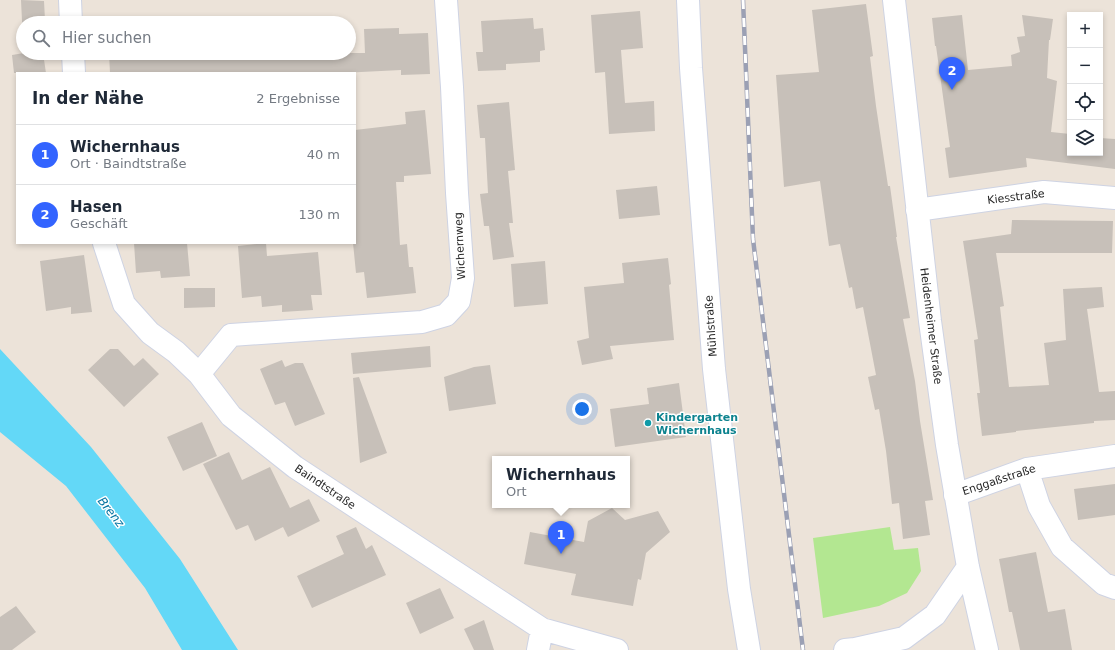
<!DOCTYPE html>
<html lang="de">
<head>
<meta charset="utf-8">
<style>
	:root { --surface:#fff; --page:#f2f2f3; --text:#1f2937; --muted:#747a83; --line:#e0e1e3; --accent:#3364ff }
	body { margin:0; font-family:"DejaVu Sans",sans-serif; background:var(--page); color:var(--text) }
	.controls { position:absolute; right:12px; top:12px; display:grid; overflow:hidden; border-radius:0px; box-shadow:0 2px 6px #0003 }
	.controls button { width:36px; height:36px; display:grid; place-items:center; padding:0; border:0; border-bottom:1px solid var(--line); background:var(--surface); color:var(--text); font:20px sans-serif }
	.you { position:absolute; left:582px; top:409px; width:14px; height:14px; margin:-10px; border:3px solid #fff; border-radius:50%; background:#1a73e8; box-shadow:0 0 0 6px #1a73e833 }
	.badge { display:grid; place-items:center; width:26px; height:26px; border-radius:50%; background:var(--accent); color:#fff; font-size:13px; font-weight:700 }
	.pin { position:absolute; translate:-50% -33px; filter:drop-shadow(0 1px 2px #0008) }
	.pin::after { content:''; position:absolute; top:21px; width:14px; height:12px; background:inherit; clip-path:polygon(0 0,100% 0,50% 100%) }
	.popup { position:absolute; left:492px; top:456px; width:138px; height:52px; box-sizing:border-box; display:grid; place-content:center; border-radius:0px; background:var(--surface); filter:drop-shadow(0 1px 3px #0005); font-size:13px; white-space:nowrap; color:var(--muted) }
	.popup b { font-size:15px; color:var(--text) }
	.popup::after { content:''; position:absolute; left:50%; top:100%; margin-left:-8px; border:8px solid transparent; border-top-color:var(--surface) }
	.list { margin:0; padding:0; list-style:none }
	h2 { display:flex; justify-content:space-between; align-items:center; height:52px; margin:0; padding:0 16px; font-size:17px }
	h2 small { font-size:13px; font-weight:400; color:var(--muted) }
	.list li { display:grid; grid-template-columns:26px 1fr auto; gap:12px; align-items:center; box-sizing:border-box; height:60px; padding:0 16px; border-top:1px solid var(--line) }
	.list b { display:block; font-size:15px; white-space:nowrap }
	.list p { margin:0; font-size:13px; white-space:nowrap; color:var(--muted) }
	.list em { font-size:13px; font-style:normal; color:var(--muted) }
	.icon { flex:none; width:22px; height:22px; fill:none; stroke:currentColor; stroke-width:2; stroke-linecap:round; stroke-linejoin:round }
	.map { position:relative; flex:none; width:1115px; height:650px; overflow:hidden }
	.search { position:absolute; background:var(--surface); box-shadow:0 2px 6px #0003; left:16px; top:16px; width:340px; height:44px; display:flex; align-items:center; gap:10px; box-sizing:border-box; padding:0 14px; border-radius:22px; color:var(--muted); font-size:15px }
	.panel { position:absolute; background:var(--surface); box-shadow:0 2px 6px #0003; left:16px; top:72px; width:340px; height:172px; border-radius:0px }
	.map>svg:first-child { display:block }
	.green { fill:#b3e791 }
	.water { fill:#63d8f7 }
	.building { fill:#c7c0b9 }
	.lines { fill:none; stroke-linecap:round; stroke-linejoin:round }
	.minor-casing { stroke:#ced3e3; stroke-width:24 }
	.minor { stroke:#fff; stroke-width:22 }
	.rail-casing { stroke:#9ba0b4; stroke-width:4.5 }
	.rail { stroke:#fff; stroke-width:3; stroke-dasharray:9; stroke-linecap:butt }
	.culture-dot { fill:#0f9aa8; stroke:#fff; stroke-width:1.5 }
	.labels { text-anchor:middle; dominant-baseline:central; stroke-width:3; stroke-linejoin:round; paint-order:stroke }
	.street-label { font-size:11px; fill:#282828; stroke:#fff }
	.culture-label { font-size:11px; font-weight:bold; fill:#0d838f; stroke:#fff; text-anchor:start }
	.water-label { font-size:12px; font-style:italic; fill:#0473a1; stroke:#fff }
</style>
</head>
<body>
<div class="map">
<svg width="1115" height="650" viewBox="0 0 1115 650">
	<rect width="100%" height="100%" fill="#ece3d9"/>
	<path class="green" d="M890,527l4,23 24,-2 3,23 -14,22 -28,13 -56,12 -10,-80z"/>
	<path class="water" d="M0,349l91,98 89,112 58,91h-56l-37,-62 -79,-102 -66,-54z"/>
	<path class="building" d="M21,0l23,1 1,19h-7v3h-15v19z
		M866,4l7,52 -3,1 6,49 12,80h2l7,51h-1l14,81 -7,1 12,62 5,40 13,79 -8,1 5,34 -27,4 -4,-36 -7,1 -6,-53 -7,-42 -4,1 -7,-33 8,-2 -13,-68 -7,2 -4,-22 -3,1 -9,-44 -11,2 -9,-65 -36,6 -8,-112 43,-3 -7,-62z
		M640,11l3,37 -22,2 4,53 29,-2 1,30 -46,3 -4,-62 -10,1 -4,-58z
		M962,15l6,55 44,-4 -1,-11 9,-3 -3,-15 8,-1 -3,-21 31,4 -3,21h-1l-2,38 10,3 -6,51 19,2v19h30v-15l15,1v30l-89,-11 1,9 -78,11 -4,-30 5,-1 -14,-101h-1l-3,-28z
		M533,18l1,11 9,-1 2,22 -5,1v11l-34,2v6l-28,1 -2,-19h7l-2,-31z
		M399,28v6l29,-1 2,41 -29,1v-5l-60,3h-231l-1,-20h256l-1,-24z
		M24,53h19l3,20h-32l-2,-18z
		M509,102l6,68 -7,1 5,52h-4l5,34 -21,3 -4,-34h-5l-4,-32 8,-1 -3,-55h-5l-3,-33z
		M425,110l6,64 -27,2v6h-8l4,63 7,-1 2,23h4l3,26 -49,5 -3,-26 -8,1 -3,-30h2v-113l51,-6 -1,-12z
		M657,186l3,29 -41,4 -3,-29z
		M1012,220l101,1 -1,32h-116l8,53 -4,1 9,80 40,-2 -5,-42 22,-3 -3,-51 39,-2 2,20 -17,2 12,83 16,-1v29l-21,1v2l-78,8v1l-34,4 -5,-43h3l-6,-53 4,-1 -15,-98 48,-7z
		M134,243h53l3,33 -29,2 -1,-7 -24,2z
		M266,243l1,13 51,-4 4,43h-11l2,15 -31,2v-7l-20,2 -1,-11 -19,2 -4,-52z
		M84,255l8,57 -21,2v-7l-25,4 -6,-50z
		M668,258l3,26 -2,1 5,55 -64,6 3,13 -31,6 -5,-24 12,-3 -5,-51 40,-4 -2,-20z
		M545,261l3,43 -34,3 -3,-43z
		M184,288h31v19l-31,1z
		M430,346l1,21 -78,7 -2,-21z
		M110,349h8l16,17 9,-8 16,16 -35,33 -36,-37z
		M282,360l3,7 10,-4h8l22,51 -30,12 -10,-24 -10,3 -15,-36z
		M490,365l6,39 -47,7 -5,-34 30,-10z
		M359,377l28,76 -27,10 -7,-85z
		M679,383l7,54 -71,10 -5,-38 39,-5 -2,-16z
		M202,422l15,34 -34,15 -16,-34z
		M229,452l13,28 28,-13 20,41 19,-9 11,22 -32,16 -5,-10 -28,14 -7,-16 -12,5 -33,-66z
		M1115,484v31l-37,5 -4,-31z
		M612,508l13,12 33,-9 12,21 -24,21 -5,27 -3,-1 -5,27 -62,-11 5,-21 -52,-10 6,-32 54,10 4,-21z
		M356,527l10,22 6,-4 14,30 -74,33 -15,-32 47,-22 -8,-18z
		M1036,552l12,60 17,-3 7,41h-52l-8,-38h-3l-10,-53z
		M440,588l14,30 -34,16 -14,-31z
		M16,606l20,26 -24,18h-12v-33z
		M484,620l10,30h-20l-10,-21z"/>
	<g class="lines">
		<defs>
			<path id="minor" d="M70,0l1,23
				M688,0l3,68 23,301 25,220 10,61
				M894,0l36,321 17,124 21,122 19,83
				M73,53l1,20
				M917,210l127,-18 71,6
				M104,243l20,61 26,29 26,19 23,22 32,42 64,51 247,162 75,21
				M199,374l32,-39 191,-13 24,-7 13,-14 4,-23 -6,-85 -5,-106 -6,-87
				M1027,469l12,37 23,41 42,37 11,4
				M955,495l72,-26 88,-13
				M538,650l4,-21
				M845,650l10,-1 49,-11 31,-23 33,-48"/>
		</defs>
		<use href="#minor" class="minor-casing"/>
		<use href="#minor" class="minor"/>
		<defs>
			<path id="rail" d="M743,0l10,239 50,411"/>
		</defs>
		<use href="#rail" class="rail-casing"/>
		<use href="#rail" class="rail"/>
	</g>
	<circle class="culture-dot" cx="648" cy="423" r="4"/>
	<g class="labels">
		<g class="street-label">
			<text transform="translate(1016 197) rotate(-7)">Kiesstraße</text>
			<text transform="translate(460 246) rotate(-93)">Wichernweg</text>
			<text transform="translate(711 326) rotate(-94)">Mühlstraße</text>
			<text transform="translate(931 326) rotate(83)">Heidenheimer Straße</text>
			<text transform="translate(999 480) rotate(-18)">Enggaßstraße</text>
			<text transform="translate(325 487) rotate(34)">Baindtstraße</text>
		</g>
		<g class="culture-label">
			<text x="656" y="417">Kindergarten<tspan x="656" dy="13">Wichernhaus</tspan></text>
		</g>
		<g class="water-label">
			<text transform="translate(111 512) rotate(52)">Brenz</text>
		</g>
	</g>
</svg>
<div class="controls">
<button>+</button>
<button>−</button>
<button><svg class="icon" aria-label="locate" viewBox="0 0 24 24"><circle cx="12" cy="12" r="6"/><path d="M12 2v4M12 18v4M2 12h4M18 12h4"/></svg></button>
<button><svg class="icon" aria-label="layers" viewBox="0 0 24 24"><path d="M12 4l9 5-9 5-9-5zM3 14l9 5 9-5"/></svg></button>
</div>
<div class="you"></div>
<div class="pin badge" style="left:561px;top:554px">1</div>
<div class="popup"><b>Wichernhaus</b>Ort</div>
<div class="pin badge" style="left:952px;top:90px">2</div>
<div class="search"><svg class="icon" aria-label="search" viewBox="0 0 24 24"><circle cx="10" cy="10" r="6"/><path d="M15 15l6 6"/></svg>Hier suchen</div>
<section class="panel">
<h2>In der Nähe<small>2 Ergebnisse</small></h2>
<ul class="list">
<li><span class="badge">1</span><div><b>Wichernhaus</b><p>Ort · Baindtstraße</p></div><em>40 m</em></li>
<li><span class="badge">2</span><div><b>Hasen</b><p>Geschäft</p></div><em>130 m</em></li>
</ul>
</section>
</div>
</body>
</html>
